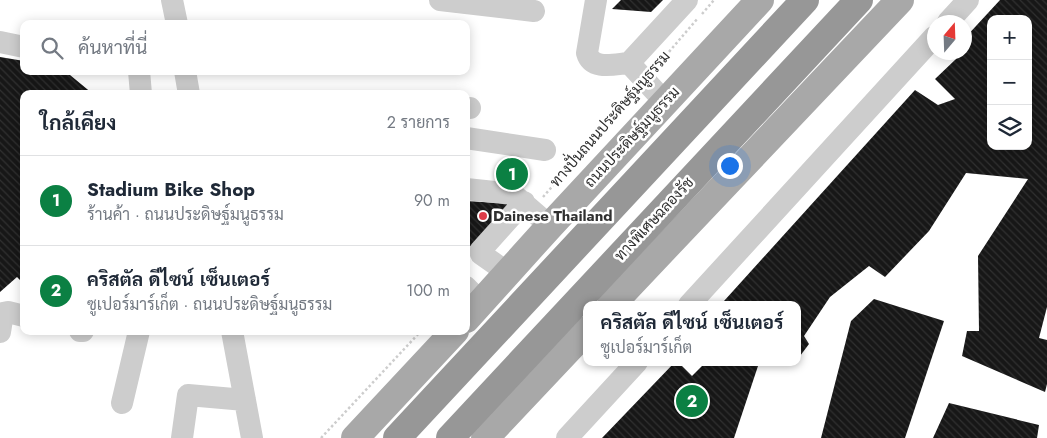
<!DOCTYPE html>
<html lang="th">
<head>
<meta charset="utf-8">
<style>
	:root { --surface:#fff; --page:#f2f2f3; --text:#1f2937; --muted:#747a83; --line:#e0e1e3; --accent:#0b8043 }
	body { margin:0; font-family:Jost,Sarabun,sans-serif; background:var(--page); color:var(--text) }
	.controls { position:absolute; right:15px; top:15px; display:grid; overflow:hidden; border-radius:10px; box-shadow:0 2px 12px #0003 }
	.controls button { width:45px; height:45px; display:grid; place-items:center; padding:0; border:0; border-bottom:1px solid var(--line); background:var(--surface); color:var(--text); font:25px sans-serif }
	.compass { position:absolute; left:927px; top:15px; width:45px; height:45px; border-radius:50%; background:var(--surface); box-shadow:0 2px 12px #0003; rotate:19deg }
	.you { position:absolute; left:729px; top:165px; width:18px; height:18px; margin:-12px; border:4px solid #fff; border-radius:50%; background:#1a73e8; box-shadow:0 0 0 8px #1a73e833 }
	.badge { display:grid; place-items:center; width:32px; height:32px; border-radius:50%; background:var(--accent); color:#fff; font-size:16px; font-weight:700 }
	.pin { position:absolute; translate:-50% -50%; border:2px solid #fff; box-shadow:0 1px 5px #0006 }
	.popup { position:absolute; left:583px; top:301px; width:218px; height:65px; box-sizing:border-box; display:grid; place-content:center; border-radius:10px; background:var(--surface); filter:drop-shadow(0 1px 4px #0005); font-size:16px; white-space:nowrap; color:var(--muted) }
	.popup b { font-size:19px; color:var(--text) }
	.popup::after { content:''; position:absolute; left:50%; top:100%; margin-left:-10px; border:10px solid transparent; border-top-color:var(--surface) }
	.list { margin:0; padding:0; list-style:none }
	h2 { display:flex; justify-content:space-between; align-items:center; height:65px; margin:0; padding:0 20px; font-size:21px }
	h2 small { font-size:16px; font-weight:400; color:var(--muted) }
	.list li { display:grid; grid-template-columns:32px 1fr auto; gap:15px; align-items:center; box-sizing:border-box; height:90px; padding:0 20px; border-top:1px solid var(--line) }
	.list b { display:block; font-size:19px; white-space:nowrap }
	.list p { margin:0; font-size:16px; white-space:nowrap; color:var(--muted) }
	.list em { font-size:16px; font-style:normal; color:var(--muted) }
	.icon { flex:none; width:28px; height:28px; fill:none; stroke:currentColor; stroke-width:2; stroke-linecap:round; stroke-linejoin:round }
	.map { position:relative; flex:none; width:1047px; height:438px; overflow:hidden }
	.search { position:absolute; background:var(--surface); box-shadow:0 2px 12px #0003; left:20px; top:20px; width:450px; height:55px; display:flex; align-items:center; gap:12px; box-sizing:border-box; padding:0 18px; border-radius:10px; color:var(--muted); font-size:19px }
	.panel { position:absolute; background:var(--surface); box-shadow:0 2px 12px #0003; left:20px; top:90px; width:450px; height:245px; border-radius:10px }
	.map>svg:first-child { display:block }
	.building { fill:url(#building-back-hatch); fill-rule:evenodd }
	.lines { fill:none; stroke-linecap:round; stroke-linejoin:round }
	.path { stroke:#cdcdcd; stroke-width:2.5; stroke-dasharray:2.5 2.5; stroke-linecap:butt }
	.minor { stroke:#cdcdcd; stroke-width:22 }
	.major { stroke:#a8a8a8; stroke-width:28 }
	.highway { stroke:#979797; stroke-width:28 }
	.poi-dot { fill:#dd3b48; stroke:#fff; stroke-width:2 }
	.labels { text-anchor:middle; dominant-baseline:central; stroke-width:5; stroke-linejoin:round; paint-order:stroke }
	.street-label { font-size:15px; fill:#303030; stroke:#fff }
	.poi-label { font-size:15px; font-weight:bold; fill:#303030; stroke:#fff; text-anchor:start }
</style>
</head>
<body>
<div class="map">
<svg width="1047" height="438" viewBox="0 0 1047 438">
	<defs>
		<pattern id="building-back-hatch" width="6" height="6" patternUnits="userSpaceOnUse" patternTransform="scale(1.25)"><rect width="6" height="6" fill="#171717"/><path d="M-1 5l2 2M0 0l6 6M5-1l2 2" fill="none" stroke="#303030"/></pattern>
	</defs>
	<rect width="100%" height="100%" fill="#fff"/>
	<path class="building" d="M621,0h42l-12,12 -39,-3z
		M1000,0h47v307l-8,31 8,2v44l-2,8 -83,-36 5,-25h12l-1,-75 50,-77 -62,-6 -37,58 -44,46 -16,-11 -39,31 -26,39 5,8 -12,16v-55h-69l-4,-4 191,-211 23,15 17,-6 -20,-20 21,-20 -5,-7h13v-13zM991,19h37v127h-37z
		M0,57l24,4v10h38l8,4 23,19h-69v190l-7,-7 -17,15z
		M466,201l46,3 -46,47z
		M874,299l70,22 -39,117h-84l30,-117z
		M675,362l84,1 -25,75h-132z
		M949,403l90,22 -2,13h-104z"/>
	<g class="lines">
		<path class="path" d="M702,14l12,-14
			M656,67l42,-49
			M543,197l90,-103
			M321,438l100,-107"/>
		<path class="minor" d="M172,0l5,24
			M440,0l94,11
			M596,0l-9,53c5,18 28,11 42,10
			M948,22l20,-22
			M0,42l24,5
			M139,71l2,23
			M185,71l4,23
			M665,102l-36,-39 58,-63
			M466,108h4
			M466,138l79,12
			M466,189l47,5 37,32
			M508,273l-27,-19 -1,-3 44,-49
			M466,287l16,16
			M689,305l245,-268
			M80,331h3
			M232,331l20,107
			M0,332l3,-19 5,-1 16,4
			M122,403l17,-72
			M182,438l6,-43 57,5
			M567,438l70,-76"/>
		<path class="major" d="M611,305l289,-305
			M466,319l84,-93 210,-226
			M355,438l100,-107
			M485,438l102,-108"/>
		<path class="highway" d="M397,438l408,-438
			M450,438l409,-438"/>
	</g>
	<circle class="poi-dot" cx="483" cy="216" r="5"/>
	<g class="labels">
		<g class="street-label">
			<text transform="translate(610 119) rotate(-49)">ทางปั่นถนนประดิษฐ์มนูธรรม</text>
			<text transform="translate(632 137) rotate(-47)">ถนนประดิษฐ์มนูธรรม</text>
			<text transform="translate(654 219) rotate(-47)">ทางพิเศษฉลองรัช</text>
		</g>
		<g class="poi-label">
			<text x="493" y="216">Dainese Thailand</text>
		</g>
	</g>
</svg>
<div class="controls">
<button>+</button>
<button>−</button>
<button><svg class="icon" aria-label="layers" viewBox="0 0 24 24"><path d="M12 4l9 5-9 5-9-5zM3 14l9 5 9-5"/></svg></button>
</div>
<svg class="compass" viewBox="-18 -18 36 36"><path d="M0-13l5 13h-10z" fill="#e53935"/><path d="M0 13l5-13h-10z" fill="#747a83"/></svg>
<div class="you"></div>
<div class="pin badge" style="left:512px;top:174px">1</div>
<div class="pin badge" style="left:692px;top:401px">2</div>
<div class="popup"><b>คริสตัล ดีไซน์ เซ็นเตอร์</b>ซูเปอร์มาร์เก็ต</div>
<div class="search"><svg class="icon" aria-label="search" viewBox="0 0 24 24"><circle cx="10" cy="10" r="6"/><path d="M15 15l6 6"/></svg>ค้นหาที่นี่</div>
<section class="panel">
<h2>ใกล้เคียง<small>2 รายการ</small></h2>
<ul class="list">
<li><span class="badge">1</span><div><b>Stadium Bike Shop</b><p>ร้านค้า · ถนนประดิษฐ์มนูธรรม</p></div><em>90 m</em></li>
<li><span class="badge">2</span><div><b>คริสตัล ดีไซน์ เซ็นเตอร์</b><p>ซูเปอร์มาร์เก็ต · ถนนประดิษฐ์มนูธรรม</p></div><em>100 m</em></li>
</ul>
</section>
</div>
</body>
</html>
